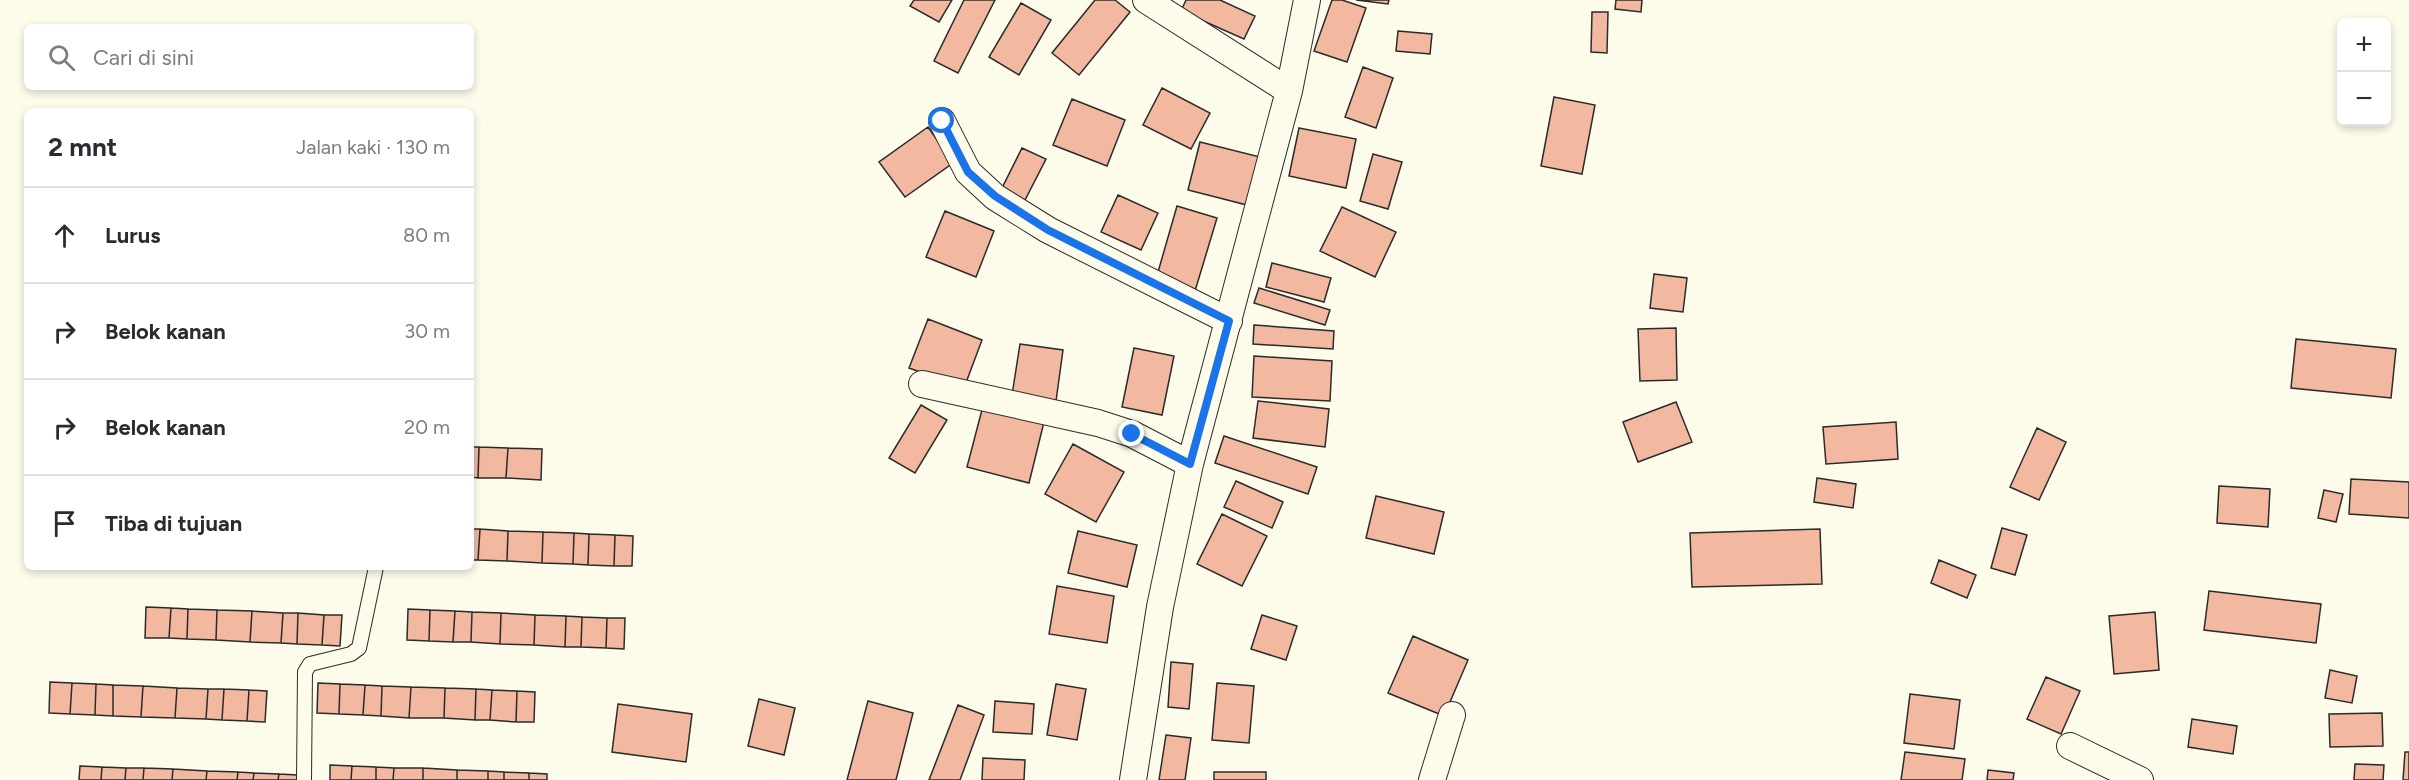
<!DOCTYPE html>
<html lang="id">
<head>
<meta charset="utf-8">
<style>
	:root { --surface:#fff; --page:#f7f7f7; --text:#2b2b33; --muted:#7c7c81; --line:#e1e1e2 }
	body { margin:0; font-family:Figtree,sans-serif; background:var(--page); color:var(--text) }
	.controls { position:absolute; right:18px; top:18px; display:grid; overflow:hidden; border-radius:9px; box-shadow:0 3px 9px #0003 }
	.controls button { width:54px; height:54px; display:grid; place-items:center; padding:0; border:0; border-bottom:2px solid var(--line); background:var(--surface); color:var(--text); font:30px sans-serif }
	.stop { position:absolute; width:18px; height:18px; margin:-14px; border:4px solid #1a73e8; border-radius:50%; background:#fff }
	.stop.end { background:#1a73e8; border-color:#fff; box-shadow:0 2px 6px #0008 }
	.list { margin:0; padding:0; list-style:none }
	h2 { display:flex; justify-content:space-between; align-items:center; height:78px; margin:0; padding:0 24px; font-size:26px }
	h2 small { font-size:20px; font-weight:400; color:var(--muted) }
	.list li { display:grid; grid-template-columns:39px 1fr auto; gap:18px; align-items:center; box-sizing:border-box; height:96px; padding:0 24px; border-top:2px solid var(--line) }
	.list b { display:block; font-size:22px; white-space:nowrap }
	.list em { font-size:20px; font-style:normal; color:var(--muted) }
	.icon { flex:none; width:33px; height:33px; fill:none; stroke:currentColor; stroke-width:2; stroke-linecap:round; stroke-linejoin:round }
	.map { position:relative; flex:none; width:2409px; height:780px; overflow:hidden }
	.search { position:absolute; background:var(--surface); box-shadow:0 3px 9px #0003; left:24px; top:24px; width:450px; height:66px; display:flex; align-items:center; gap:15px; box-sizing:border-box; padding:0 21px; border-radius:9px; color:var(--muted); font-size:22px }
	.panel { position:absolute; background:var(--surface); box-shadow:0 3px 9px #0003; left:24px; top:108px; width:450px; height:462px; border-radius:9px }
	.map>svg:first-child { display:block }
	.building { fill:#f2b8a0; stroke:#2b2b2b; stroke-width:1.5 }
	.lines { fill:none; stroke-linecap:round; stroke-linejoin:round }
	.lane-casing { stroke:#2b2b2b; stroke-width:16 }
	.street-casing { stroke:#2b2b2b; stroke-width:28 }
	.lane { stroke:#fdfbea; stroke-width:14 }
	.street { stroke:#fdfbea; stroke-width:26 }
	.route { stroke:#1a73e8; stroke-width:8 }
</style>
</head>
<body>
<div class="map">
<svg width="2409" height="780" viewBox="0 0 2409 780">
	<rect width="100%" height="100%" fill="#fdfbea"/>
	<path class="building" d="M914,0h38l-13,22 -29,-16z
		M964,0h31l-37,73 -24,-12z
		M1095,0h20l15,12 -51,63 -27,-22z
		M1186,0h34l35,16 -11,23 -63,-28z
		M1332,0h10l24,8 -19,54 -33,-11z
		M1356,0h33l-1,4z
		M1616,0h26l-1,12 -26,-3z
		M1021,3l30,17 -32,55 -30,-18z
		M1592,12h16l-1,41 -16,-1z
		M1398,31l34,3 -2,20 -34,-3z
		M1363,67l30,11 -17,50 -31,-11z
		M1162,88l48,25 -19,36 -48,-24z
		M1554,97l41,8 -13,69 -41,-8z
		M1072,99l53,21 -18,46 -54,-21z
		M928,127l25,36 -48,34 -26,-35z
		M1299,128l57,11 -10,49 -57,-12z
		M1200,142l60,15 -13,48 -59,-15z
		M1022,148l24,11 -23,45 -23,-12z
		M1373,154l29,8 -14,47 -28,-8z
		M1118,195l40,18 -17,37 -40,-18z
		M1177,206l40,12 -22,73 -39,-12z
		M1342,207l54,25 -21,45 -55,-26z
		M945,211l49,20 -18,46 -50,-20z
		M1272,263l59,15 -7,24 -58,-15z
		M1654,274l33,4 -4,34 -33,-4z
		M1259,288l71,22 -5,15 -71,-22z
		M928,319l54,21 -18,48 -55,-20z
		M1254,325l80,6 -1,18 -80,-5z
		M1676,328l1,52 -37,1 -2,-52z
		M2296,339l100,10 -5,49 -100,-10z
		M1020,344l43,6 -7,51 -44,-6z
		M1134,348l40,8 -12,59 -40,-8z
		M1254,356l78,5 -2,40 -78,-4z
		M1258,401l71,8 -4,38 -72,-9z
		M1676,402l16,40 -54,20 -15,-40z
		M921,405l26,15 -32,53 -26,-15z
		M983,406l61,16 -15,61 -62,-16z
		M1896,422l2,37 -72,5 -3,-37z
		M2037,428l29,14 -27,58 -29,-13z
		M1224,436l93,31 -9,27 -93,-31z
		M1073,444l51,28 -28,50 -51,-28z
		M471,447h8l-1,31 -7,-1z
		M479,447l29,1 -2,30h-28z
		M508,448l34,1 -1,31 -35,-2z
		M1817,478l39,6 -3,24 -39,-6z
		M2351,479l58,3v36l-60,-4z
		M1236,481l47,21 -11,26 -48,-21z
		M2219,486l51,3 -2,38 -51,-4z
		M2324,490l19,4 -7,28 -18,-4z
		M1376,496l68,16 -10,42 -68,-16z
		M1222,514l45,22 -25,50 -45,-22z
		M2002,528l25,7 -12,40 -24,-7z
		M471,529h9l-2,31h-7z
		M480,529l28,2 -1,30 -29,-1z
		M1820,529l2,55 -130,3 -2,-54z
		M508,531l35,1 -1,31 -35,-2z
		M1078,531l59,14 -10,42 -59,-14z
		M543,532l31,1 -1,31 -31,-1z
		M574,533l15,1 -1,31 -15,-1z
		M589,534l26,1 -1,31 -26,-1z
		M615,535l18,1 -1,30h-18z
		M1939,560l37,15 -9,23 -36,-15z
		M1057,586l57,10 -7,47 -58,-9z
		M2209,591l112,13 -5,39 -112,-13z
		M146,607l25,1 -2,30h-24z
		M171,608l17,1 -1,30 -18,-1z
		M188,609l29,1 -1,30 -29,-1z
		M408,609l22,1 -1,31 -22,-1z
		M217,610l35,1 -2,31 -34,-2z
		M430,610l25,1 -2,31 -24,-1z
		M252,611l31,2 -2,30 -31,-1z
		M455,611l17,1 -1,30h-18z
		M472,612l29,1 -1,31 -29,-2z
		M2155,612l4,58 -45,4 -5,-58z
		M283,613h15l-1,31 -16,-1z
		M298,613l26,2 -2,30 -25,-1z
		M501,613l34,2 -1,30 -34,-1z
		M324,615h18l-2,31 -18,-1z
		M535,615l31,1 -1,31 -31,-2z
		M1262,615l35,11 -11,34 -35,-11z
		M566,616l16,1 -1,30h-16z
		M582,617l25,1 -1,30 -25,-1z
		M607,618h18l-1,31 -18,-1z
		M1413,636l55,24 -24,56 -56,-23z
		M1171,662l22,2 -4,45 -21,-2z
		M2330,670l27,6 -5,27 -27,-5z
		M2046,677l34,14 -19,43 -34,-15z
		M50,682l22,1 -2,31 -21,-1z
		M72,683l24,1 -1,31 -25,-1z
		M318,683l22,1 -1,30 -22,-1z
		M1217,683l37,3 -5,57 -37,-3z
		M96,684l17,1v31l-18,-1z
		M340,684l25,1 -2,30 -24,-1z
		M1056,684l30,5 -9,51 -30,-5z
		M113,685l30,1 -2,31 -28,-1z
		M365,685l17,1 -1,30 -18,-1z
		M143,686l34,2 -2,30 -34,-1z
		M382,686l29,1 -2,31 -28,-2z
		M411,687l34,1 -1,30h-35z
		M177,688l31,1 -2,30 -31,-1z
		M445,688l31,1 -1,31 -31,-2z
		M208,689h16l-2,31 -16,-1z
		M224,689l25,1 -2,31 -25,-1z
		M476,689l16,1 -2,30h-15z
		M249,690l18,1 -2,31 -18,-1z
		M492,690l25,1 -1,31 -26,-2z
		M517,691l18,1 -1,30h-18z
		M1910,694l50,6 -6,49 -50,-6z
		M759,699l36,9 -11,47 -36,-9z
		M868,701l45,12 -17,67h-49z
		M995,701l39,3 -2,30 -39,-2z
		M618,704l74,10 -6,48 -74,-10z
		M958,705l26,10 -24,65h-31z
		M2382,713l1,33 -53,1 -1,-33z
		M2192,719l45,7 -4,28 -45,-7z
		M1166,735l25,3 -6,42h-26z
		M1905,752l60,7 -3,21h-61z
		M2405,752h4v28h-6z
		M983,758l42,2 -1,20h-42z
		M2355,764l29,1 -1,15h-29z
		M330,765l22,1 -1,14h-21z
		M80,766l22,1 -1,13h-22z
		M352,766l24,1v13h-25z
		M102,767l24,1 -1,12h-24z
		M376,767l18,1 -1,12h-17z
		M126,768h18l-1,12h-18z
		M144,768l29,1 -1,11h-29z
		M394,768h29v12h-30z
		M423,768l34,2v10h-34z
		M173,769l34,2 -1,9h-34z
		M457,770l31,1v9h-31z
		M1988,770l26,3 -1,7h-26z
		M207,771l31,1 -1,8h-31z
		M488,771l16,1v8h-16z
		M238,772l16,1 -1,7h-16z
		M504,772l25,1v7h-25z
		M1214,772h52v8h-52z
		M254,773l25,1 -1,6h-25z
		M529,773l18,1v6h-18z
		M279,774l18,1v5h-19z"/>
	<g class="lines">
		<defs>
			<path id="lane" d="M304,780l1,-108 5,-8 41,-10 8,-6 17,-81"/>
			<path id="street" d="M1146,0l143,91
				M942,121l26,51 27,25 53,33 181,91
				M922,384l176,39 34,11 58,30
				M2070,746l70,34
				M1133,780l27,-173 30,-143 99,-373 18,-91
				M1432,780l20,-65"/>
		</defs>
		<use href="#lane" class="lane-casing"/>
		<use href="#street" class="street-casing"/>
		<use href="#lane" class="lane"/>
		<use href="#street" class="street"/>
	</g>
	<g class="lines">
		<path class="route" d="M942,121l26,51 27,24 53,34 181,91 -39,143 -58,-30"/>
	</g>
</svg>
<div class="controls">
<button>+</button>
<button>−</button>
</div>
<div class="stop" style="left:942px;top:121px"></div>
<div class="stop end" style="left:1132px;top:434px"></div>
<div class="search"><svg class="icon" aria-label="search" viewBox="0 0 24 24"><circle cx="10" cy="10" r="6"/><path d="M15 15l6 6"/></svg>Cari di sini</div>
<section class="panel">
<h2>2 mnt<small>Jalan kaki · 130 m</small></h2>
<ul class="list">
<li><svg class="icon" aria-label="ahead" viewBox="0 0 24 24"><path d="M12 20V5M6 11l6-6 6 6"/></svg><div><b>Lurus</b></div><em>80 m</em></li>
<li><svg class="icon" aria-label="right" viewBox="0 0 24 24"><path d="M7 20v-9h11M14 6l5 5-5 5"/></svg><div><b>Belok kanan</b></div><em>30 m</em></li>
<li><svg class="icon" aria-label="right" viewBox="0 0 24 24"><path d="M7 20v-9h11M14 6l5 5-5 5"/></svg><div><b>Belok kanan</b></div><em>20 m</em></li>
<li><svg class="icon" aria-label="arrive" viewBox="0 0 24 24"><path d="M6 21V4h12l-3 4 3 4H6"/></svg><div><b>Tiba di tujuan</b></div></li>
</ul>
</section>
</div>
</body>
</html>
